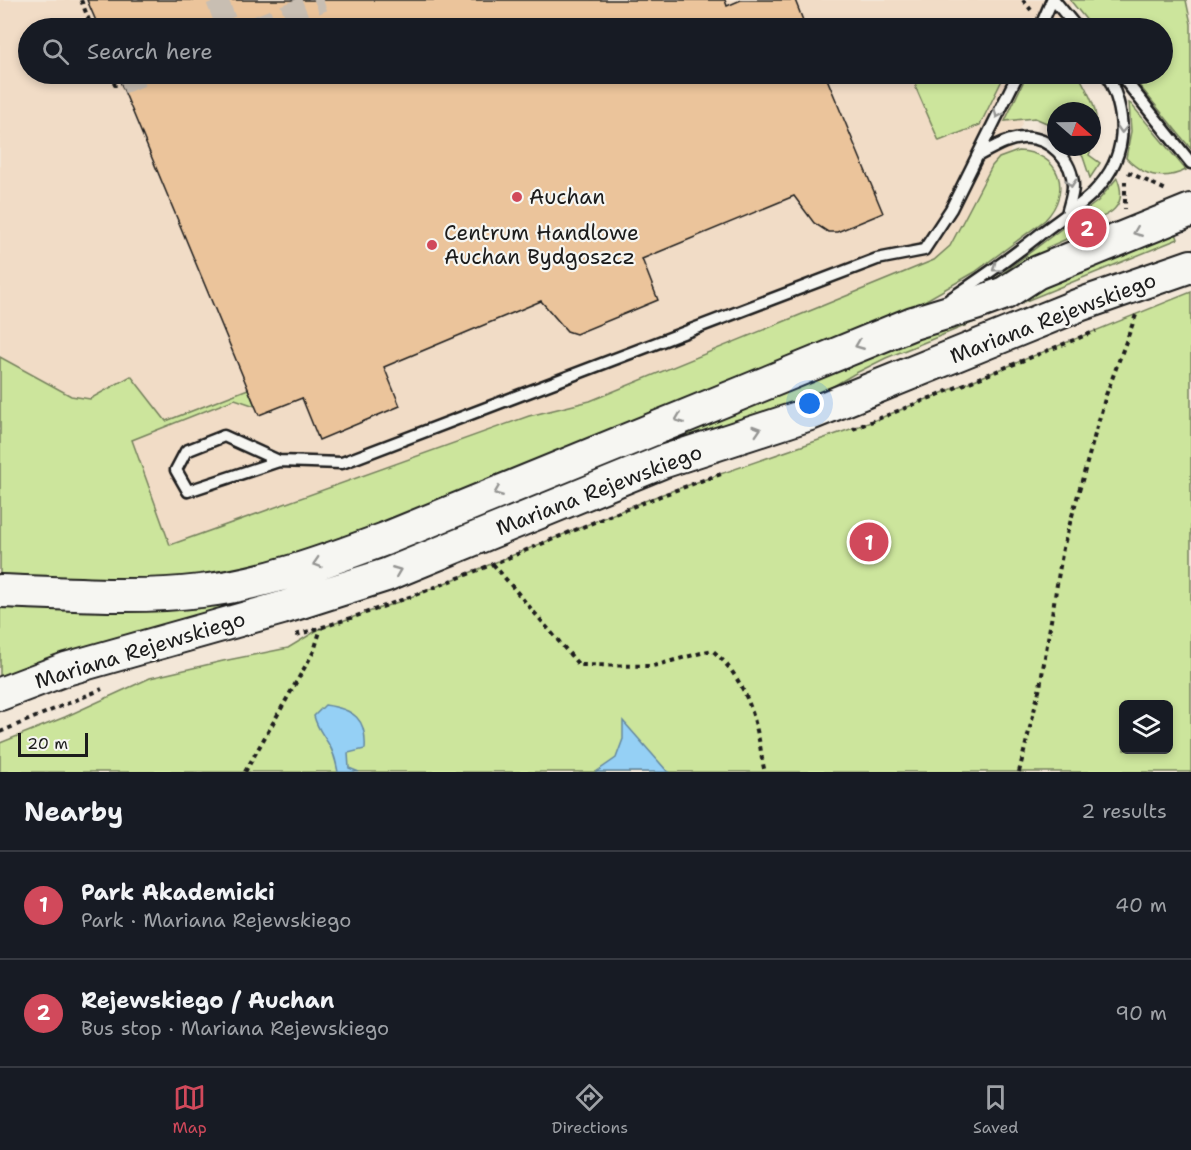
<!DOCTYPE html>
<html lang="en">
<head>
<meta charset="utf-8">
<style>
	:root { --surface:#171b24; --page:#242831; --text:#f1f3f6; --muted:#9ea1a6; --line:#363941; --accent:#d1495b }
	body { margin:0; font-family:"Shantell Sans",sans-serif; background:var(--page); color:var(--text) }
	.controls { position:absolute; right:18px; bottom:18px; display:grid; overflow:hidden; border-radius:9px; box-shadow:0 3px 9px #0003 }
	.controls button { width:54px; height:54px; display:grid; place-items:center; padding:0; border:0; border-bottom:2px solid var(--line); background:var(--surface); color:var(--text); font:30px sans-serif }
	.compass { position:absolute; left:1047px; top:102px; width:54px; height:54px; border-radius:50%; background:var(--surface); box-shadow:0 3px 9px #0003; rotate:110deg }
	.scale { position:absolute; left:18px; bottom:15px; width:70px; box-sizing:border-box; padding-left:6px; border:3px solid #1c1c1c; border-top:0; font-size:16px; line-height:21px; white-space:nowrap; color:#1c1c1c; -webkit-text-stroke:4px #f6f6f2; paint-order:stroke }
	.you { position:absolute; left:810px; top:404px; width:21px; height:21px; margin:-15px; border:4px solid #fff; border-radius:50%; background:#1a73e8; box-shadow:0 0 0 9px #1a73e833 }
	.badge { display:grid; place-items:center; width:39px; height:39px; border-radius:50%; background:var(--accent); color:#fff; font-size:20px; font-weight:700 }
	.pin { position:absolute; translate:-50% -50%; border:3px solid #fff; box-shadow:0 2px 6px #0006 }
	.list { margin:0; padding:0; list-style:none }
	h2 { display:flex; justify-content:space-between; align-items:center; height:78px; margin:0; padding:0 24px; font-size:26px }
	h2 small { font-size:20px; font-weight:400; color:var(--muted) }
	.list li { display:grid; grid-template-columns:39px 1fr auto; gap:18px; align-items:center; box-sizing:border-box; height:108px; padding:0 24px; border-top:2px solid var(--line) }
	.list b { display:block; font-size:22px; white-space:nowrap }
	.list p { margin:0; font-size:20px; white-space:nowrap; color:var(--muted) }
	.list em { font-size:20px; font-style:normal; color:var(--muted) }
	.icon { flex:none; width:33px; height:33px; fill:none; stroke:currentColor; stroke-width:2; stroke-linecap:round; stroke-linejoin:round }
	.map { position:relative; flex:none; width:1191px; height:772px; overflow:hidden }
	.search { position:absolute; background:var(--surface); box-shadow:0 3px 9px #0003; left:18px; right:18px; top:18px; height:66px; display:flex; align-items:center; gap:15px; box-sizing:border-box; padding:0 21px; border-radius:33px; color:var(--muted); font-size:22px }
	.sheet { height:294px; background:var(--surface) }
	nav { display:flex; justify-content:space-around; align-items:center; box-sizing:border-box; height:84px; border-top:2px solid var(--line); background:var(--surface); font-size:16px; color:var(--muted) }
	nav a { display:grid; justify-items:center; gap:3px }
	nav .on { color:var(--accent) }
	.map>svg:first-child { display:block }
	.built { fill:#f1dcc6 }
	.green { fill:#cce59c; stroke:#74805c; stroke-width:1.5; fill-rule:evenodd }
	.water { fill:#95d0f5; stroke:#65889e; stroke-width:1.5 }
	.building { fill:#ebc49b; stroke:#1c1c1c; stroke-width:1.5 }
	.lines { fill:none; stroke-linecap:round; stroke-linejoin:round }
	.street-tunnel { stroke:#c8beb2; stroke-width:22; stroke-dasharray:22 11; stroke-linecap:butt }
	.lane-casing { stroke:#1c1c1c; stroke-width:15 }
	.secondary-casing { stroke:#1c1c1c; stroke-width:36 }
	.path { stroke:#1c1c1c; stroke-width:4; stroke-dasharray:4.5 4.5; stroke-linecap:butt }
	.lane { stroke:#f6f6f2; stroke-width:10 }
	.secondary { stroke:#f6f6f2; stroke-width:32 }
	.oneway { stroke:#949492 }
	.poi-dot { fill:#d1495b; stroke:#f6f6f2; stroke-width:2 }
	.labels { text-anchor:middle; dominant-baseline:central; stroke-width:4.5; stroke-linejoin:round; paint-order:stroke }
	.poi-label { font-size:21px; fill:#1c1c1c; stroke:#f6f6f2; text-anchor:start }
	.street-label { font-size:21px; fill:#1c1c1c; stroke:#f6f6f2 }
</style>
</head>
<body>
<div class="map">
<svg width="1191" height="772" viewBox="0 0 1191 772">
	<rect width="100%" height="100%" fill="#f3e7d8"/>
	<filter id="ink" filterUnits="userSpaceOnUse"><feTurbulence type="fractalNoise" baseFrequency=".0167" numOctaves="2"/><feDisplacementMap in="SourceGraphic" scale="12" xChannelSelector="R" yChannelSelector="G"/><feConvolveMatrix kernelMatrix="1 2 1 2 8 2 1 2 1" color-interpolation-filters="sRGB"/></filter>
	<g filter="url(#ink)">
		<path class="built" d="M0,0h1073l-12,28h-1033v46h1015l-73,171 -377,166 -429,144 -164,-186z"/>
		<path class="green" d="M1070,0h116l5,24v125l-61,-75h32v-46h-69z
			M919,74h86l-25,51 -41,16 -23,-53v-7z
			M1027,74h51c14,25 25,43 14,72v-35h-36v16l-21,-9 -30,3z
			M1129,103l2,1 55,66c-23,11 -43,6 -60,-12l5,-27z
			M1077,147h15l-3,8 11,8 -10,15 -7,-21z
			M1018,151c42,1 55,40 27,69l-70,52 -68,39 -550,223c-39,13 -79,28 -119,36 -78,17 -159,10 -238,7v-220l71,39 19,3 41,-23 35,45 82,-32 7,17 -20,-7 -103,41 38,105 359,-129 61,-15 344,-141 16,-14 42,-80 7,-8z
			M1117,178c14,34 -15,39 -41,49l2,7 -32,14 2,7 -65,33 115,-87z
			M1175,230l3,9 -292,119 -32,16 -34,20 -428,164 -392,123v-77l174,3z
			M1191,292v480h-1191v-29l65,-26 85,-39 73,-17 65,-13 33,-20 80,-27 256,-105 211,-73zM1124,704h44v46h-44z"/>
		<path class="water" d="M325,705c29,4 42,14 40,44l-17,4 1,15 10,4h-21c-2,-10 -4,-20 -10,-29 -6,-10 -11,-15 -14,-27z
			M623,721l44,50 3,1h-74l20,-14 7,-19z"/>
		<path class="building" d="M87,0h638l2,6 14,-6h54l11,28h-707z
			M117,74h708l58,139 -46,19h-9l-14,-9 -20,-27 -152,63 16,41 -82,34 -9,-3 -26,-30 -157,66 16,39 -81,34 -17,-42 -43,17z"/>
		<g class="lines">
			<path class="street-tunnel" d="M217,0l11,28
				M254,28l69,-28
				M121,83l24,-9"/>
			<defs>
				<path id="lane" d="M1054,0l23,28
					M1040,28l12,-28
					M1120,74l71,89
					M979,155c14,-7 27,-16 43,-17 27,-3 51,23 51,48 0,9 -4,19 -6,28
					M950,299c32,-21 63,-43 93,-67 17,-13 36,-25 51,-40 35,-36 34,-76 13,-118
					M279,461l-55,-25 -38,15 -10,19 12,21 91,-30 63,2 535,-204 47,-9 27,-41 67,-135"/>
				<path id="secondary" d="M0,591c67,2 134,8 201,0 63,-7 125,-30 184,-52l528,-216 62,-19 30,-11 31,-20 155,-63
					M0,694l66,-25 216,-61 104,-33 276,-113 148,-48 269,-109 112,-39"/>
			</defs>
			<use href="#lane" class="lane-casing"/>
			<use href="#secondary" class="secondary-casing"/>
			<path class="path" d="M81,0l11,28
				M1023,0l8,10
				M110,74l5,11 6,-2
				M1128,172l38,18
				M1125,181v28
				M853,429l243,-98
				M493,564l86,101 74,1 59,-16c28,24 40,54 47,90 2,10 3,22 6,32
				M296,635c147,-42 283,-113 428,-162
				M0,732l102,-43
				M245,772l69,-121 7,-23
				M1019,772l21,-85 23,-139 43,-153 30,-80"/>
			<use href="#lane" class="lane"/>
			<use href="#secondary" class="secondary"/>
		</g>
		<defs><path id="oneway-chevron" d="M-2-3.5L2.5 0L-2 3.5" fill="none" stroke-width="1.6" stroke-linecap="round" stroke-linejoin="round" transform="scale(1.5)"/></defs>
		<g class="oneway">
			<use href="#oneway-chevron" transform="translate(998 114) rotate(115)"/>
			<use href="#oneway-chevron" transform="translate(1122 129) rotate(93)"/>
			<use href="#oneway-chevron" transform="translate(1071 183) rotate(86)"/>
			<use href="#oneway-chevron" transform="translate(1137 232) rotate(158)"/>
			<use href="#oneway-chevron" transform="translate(996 268) rotate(143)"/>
			<use href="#oneway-chevron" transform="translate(859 345) rotate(158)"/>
			<use href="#oneway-chevron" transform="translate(679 419) rotate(158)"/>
			<use href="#oneway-chevron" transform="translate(757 430) rotate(-18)"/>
			<use href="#oneway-chevron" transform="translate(498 492) rotate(158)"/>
			<use href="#oneway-chevron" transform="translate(317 563) rotate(162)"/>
			<use href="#oneway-chevron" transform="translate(397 571) rotate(-22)"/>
		</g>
	</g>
	<g class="poi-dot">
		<circle cx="517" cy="197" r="6"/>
		<circle cx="432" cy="245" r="6"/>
	</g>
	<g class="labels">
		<g class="poi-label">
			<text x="529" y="197">Auchan</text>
			<text x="444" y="233">Centrum Handlowe<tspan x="444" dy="24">Auchan Bydgoszcz</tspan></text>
		</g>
		<g class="street-label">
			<text transform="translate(1053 318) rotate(-21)">Mariana Rejewskiego</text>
			<text transform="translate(599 490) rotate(-21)">Mariana Rejewskiego</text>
			<text transform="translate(140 650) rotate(-17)">Mariana Rejewskiego</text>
		</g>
	</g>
</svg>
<div class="controls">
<button><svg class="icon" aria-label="layers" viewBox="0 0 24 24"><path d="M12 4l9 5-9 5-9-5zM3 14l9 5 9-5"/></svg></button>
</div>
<svg class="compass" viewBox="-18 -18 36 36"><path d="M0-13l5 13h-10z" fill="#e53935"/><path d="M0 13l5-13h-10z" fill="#9ea1a6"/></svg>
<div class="scale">20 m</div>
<div class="you"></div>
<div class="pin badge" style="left:869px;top:542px">1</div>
<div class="pin badge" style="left:1087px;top:228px">2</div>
<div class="search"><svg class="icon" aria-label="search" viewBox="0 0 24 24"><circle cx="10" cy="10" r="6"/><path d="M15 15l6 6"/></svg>Search here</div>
</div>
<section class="sheet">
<h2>Nearby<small>2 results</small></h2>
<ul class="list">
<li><span class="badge">1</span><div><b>Park Akademicki</b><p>Park · Mariana Rejewskiego</p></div><em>40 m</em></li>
<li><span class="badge">2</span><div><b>Rejewskiego / Auchan</b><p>Bus stop · Mariana Rejewskiego</p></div><em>90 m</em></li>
</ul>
</section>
<nav>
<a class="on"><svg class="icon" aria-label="map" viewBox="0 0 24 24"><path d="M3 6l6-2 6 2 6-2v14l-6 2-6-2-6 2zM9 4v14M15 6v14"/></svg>Map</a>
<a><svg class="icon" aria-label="directions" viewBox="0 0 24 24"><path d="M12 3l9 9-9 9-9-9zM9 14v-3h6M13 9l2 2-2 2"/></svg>Directions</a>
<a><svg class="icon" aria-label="saved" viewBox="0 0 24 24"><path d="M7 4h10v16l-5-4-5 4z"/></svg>Saved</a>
</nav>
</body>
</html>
